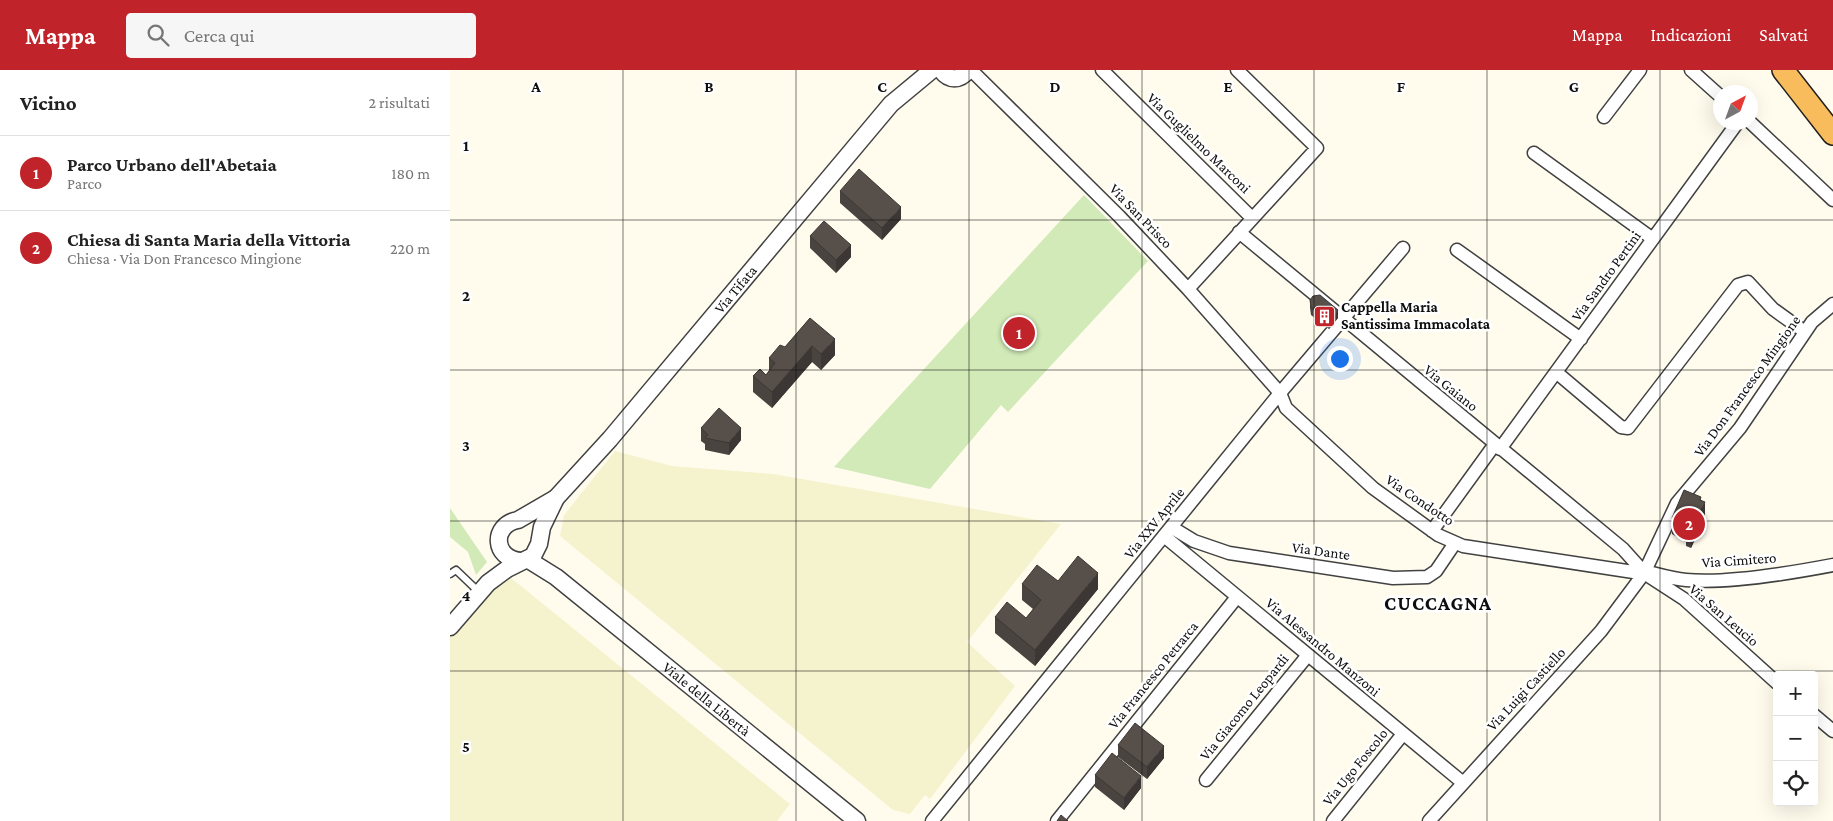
<!DOCTYPE html>
<html lang="it">
<head>
<meta charset="utf-8">
<style>
	:root { --surface:#fff; --page:#f6f6f6; --text:#222; --muted:#767676; --line:#e0e0e0; --accent:#c02329 }
	body { margin:0; font-family:"Crimson Pro",serif; background:var(--page); color:var(--text) }
	.controls { position:absolute; right:15px; bottom:15px; display:grid; overflow:hidden; border-radius:5px; box-shadow:0 5px 20px #0002 }
	.controls button { width:45px; height:45px; display:grid; place-items:center; padding:0; border:0; border-bottom:1px solid var(--line); background:var(--surface); color:var(--text); font:25px sans-serif }
	.compass { position:absolute; left:1263px; top:15px; width:45px; height:45px; border-radius:50%; background:var(--surface); box-shadow:0 5px 20px #0002; rotate:41deg }
	.you { position:absolute; left:889px; top:288px; width:18px; height:18px; margin:-12px; border:4px solid #fff; border-radius:50%; background:#1a73e8; box-shadow:0 0 0 8px #1a73e833 }
	.badge { display:grid; place-items:center; width:32px; height:32px; border-radius:50%; background:var(--accent); color:#fff; font-size:16px; font-weight:700 }
	.pin { position:absolute; translate:-50% -50%; border:2px solid #fff; box-shadow:0 1px 5px #0006 }
	.list { margin:0; padding:0; list-style:none }
	h2 { display:flex; justify-content:space-between; align-items:center; height:65px; margin:0; padding:0 20px; font-size:21px }
	h2 small { font-size:16px; font-weight:400; color:var(--muted) }
	.list li { display:grid; grid-template-columns:32px 1fr auto; gap:15px; align-items:center; box-sizing:border-box; height:75px; padding:0 20px; border-top:1px solid var(--line) }
	.list b { display:block; font-size:19px; white-space:nowrap }
	.list p { margin:0; font-size:16px; white-space:nowrap; color:var(--muted) }
	.list em { font-size:16px; font-style:normal; color:var(--muted) }
	.icon { flex:none; width:28px; height:28px; fill:none; stroke:currentColor; stroke-width:2; stroke-linecap:round; stroke-linejoin:round }
	.map { position:relative; flex:none; width:1383px; height:751px; overflow:hidden }
	header { display:flex; align-items:center; gap:30px; box-sizing:border-box; height:70px; padding:0 25px; background:var(--accent); color:#fff }
	header strong { font-size:24px }
	nav { display:flex; gap:28px; margin-inline-start:auto; font-size:18px }
	.search { width:350px; height:45px; background:var(--page); display:flex; align-items:center; gap:12px; box-sizing:border-box; padding:0 18px; border-radius:5px; color:var(--muted); font-size:19px }
	main { display:flex }
	aside { flex:1; background:var(--surface) }
	.map>svg:first-child { display:block }
	.farmland { fill:#f5f2ce }
	.green { fill:#d1eab7 }
	.lines { fill:none; stroke-linecap:round; stroke-linejoin:round }
	.service-casing { stroke:#414141; stroke-width:9 }
	.minor-casing { stroke:#414141; stroke-width:15 }
	.tertiary-casing { stroke:#414141; stroke-width:19 }
	.trunk-casing { stroke:#1f1f1f; stroke-width:24 }
	.service { stroke:#fff; stroke-width:6 }
	.minor { stroke:#fff; stroke-width:12 }
	.tertiary { stroke:#fff; stroke-width:16 }
	.trunk { stroke:#f8bc5c; stroke-width:21 }
	.wall { fill:#4a4440 }
	.shaded-wall { fill:#3c3734 }
	.building { fill:#564f4a; stroke:#3c3734 }
	.grid { fill:none; stroke:#0e0e0e; stroke-width:1; stroke-opacity:0.55 }
	.labels { text-anchor:middle; dominant-baseline:central; stroke-width:5; stroke-linejoin:round; paint-order:stroke }
	.street-label { font-size:15px; fill:#0e0e0e; stroke:#fff }
	.poi-label { font-size:15px; font-weight:bold; fill:#0e0e0e; stroke:#fff; text-anchor:start }
	.district-label { font-size:20px; font-weight:bold; letter-spacing:1px; fill:#0e0e0e; stroke:#fff }
	.grid-label { font-size:16px; text-anchor:middle; font-weight:bold; fill:#0e0e0e; stroke:#fff; stroke-width:5; stroke-linejoin:round; paint-order:stroke }
</style>
</head>
<body>
<header>
<strong>Mappa</strong>
<div class="search"><svg class="icon" aria-label="search" viewBox="0 0 24 24"><circle cx="10" cy="10" r="6"/><path d="M15 15l6 6"/></svg>Cerca qui</div>
<nav><a>Mappa</a><a>Indicazioni</a><a>Salvati</a></nav>
</header>
<main>
<aside>
<h2>Vicino<small>2 risultati</small></h2>
<ul class="list">
<li><span class="badge">1</span><div><b>Parco Urbano dell'Abetaia</b><p>Parco</p></div><em>180 m</em></li>
<li><span class="badge">2</span><div><b>Chiesa di Santa Maria della Vittoria</b><p>Chiesa · Via Don Francesco Mingione</p></div><em>220 m</em></li>
</ul>
</aside>
<div class="map">
<svg width="1383" height="751" viewBox="0 0 1383 751">
	<rect width="100%" height="100%" fill="#fffcee"/>
	<path class="farmland" d="M165,381l57,15 101,8 288,50 -94,118 48,44 -85,113 -5,-4 -15,19 -17,-4 -333,-274 4,-21z
		M61,508l279,226 -13,17h-327v-185l43,-50z"/>
	<path class="green" d="M634,125l64,66 -140,151 -7,-7 -71,84 -96,-22z
		M0,438l37,54 -11,13 -8,-23 -18,-15z"/>
	<g class="lines">
		<defs>
			<path id="service" d="M0,504l6,-4 23,22"/>
			<path id="minor" d="M521,0l148,146 69,73 92,104 6,15 87,80 65,47 25,11 177,27
				M652,0l150,148
				M1241,0l29,26
				M1154,47l36,-47
				M1300,52l83,78
				M1084,83l119,86
				M789,162l384,317 18,20
				M1007,180l124,89
				M738,219l129,-141 -80,-78
				M1106,302l65,55 7,1 110,-143 10,-3 25,27 32,23
				M1050,379l238,-327
				M721,457l23,14 35,12 164,25 34,-1 9,-6 19,-28
				M982,461l63,-87
				M714,466l298,246
				M1196,499l31,-66 63,-75 72,-106 21,-18
				M1198,502c12,3 25,7 38,8 42,4 105,-7 147,-15
				M1197,505l37,24 93,84
				M1364,645l19,16
				M756,710l102,-125
				M482,751l348,-428 123,-145
				M607,751l180,-224
				M883,751l70,-87
				M979,751l172,-190 41,-55"/>
			<g id="tertiary">
				<path d="M491,0c8,11 19,11 27,0"/>
				<path id="s1" d="M77,489l29,18 301,244"/>
				<path d="M71,491c-28,-2 -30,-36 -3,-41l38,-22"/>
				<path id="s2" d="M0,557l38,-44 19,-14 26,-13 6,-12 3,-17 14,-29 54,-59 281,-335 41,-34"/>
			</g>
			<path id="trunk" d="M1333,0l50,64"/>
		</defs>
		<use href="#service" class="service-casing"/>
		<use href="#minor" class="minor-casing"/>
		<use href="#tertiary" class="tertiary-casing"/>
		<use href="#trunk" class="trunk-casing"/>
		<use href="#service" class="service"/>
		<use href="#minor" class="minor"/>
		<use href="#tertiary" class="tertiary"/>
		<use href="#trunk" class="trunk"/>
	</g>
	<path class="wall" d="M390,121l61,28 -19,21 -42,-37z
		M360,166l41,21 -15,16 -26,-25z
		M860,230l28,18 -9,11 -18,-14 -1,-7z
		M360,248l25,37 -14,15 -9,-8 -40,46 -19,-16v-16l13,-1 3,-4v-13l16,-11z
		M251,358l40,12 -12,15 -24,-5v-6l-4,-3z
		M1251,430l4,18 -14,30 -5,-2v-4l-14,-8v-16z
		M608,511l40,8 -63,77 -40,-33v-16l31,1 7,-9 -11,-9v-16z
		M668,675l46,13 -17,21 -29,-22z
		M645,705l46,13 -17,22 -29,-23z"/>
	<path class="shaded-wall" d="M451,137v12l-19,21v-12z
		M401,175v12l-15,16v-13z
		M888,240v8l-9,11v-8z
		M385,269v16l-14,15v-16z
		M362,276v16l-40,46v-16z
		M291,358v12l-12,15v-12z
		M1251,427v14l4,-9v16l-14,30v-16z
		M648,503v16l-63,77v-16z
		M714,676v12l-17,21v-12z
		M691,706v12l-17,22v-12z"/>
	<path class="building" d="M409,99l42,38 -19,21 -42,-37z
		M374,151l27,24 -15,15 -26,-24z
		M870,225l18,15 -9,11 -18,-14 -1,-7 3,-4z
		M360,248l25,21 -14,15 -9,-8 -40,46 -19,-16 7,-7 6,6 9,-12 -6,-5 11,-13 5,2z
		M269,338l22,20 -12,15 -24,-5 3,-3 -7,-7z
		M1234,420l17,7 -1,3 5,2 -14,30 -5,-2 1,-3 -15,-9z
		M628,486l20,17 -63,77 -40,-33 12,-15 19,16 15,-18 -19,-16 15,-19 21,16z
		M685,653l29,23 -17,21 -29,-22z
		M662,683l29,23 -17,22 -29,-23z
		M611,745l7,6h-11z"/>
	<path class="grid" d="M173,0v751M346,0v751M519,0v751M692,0v751M864,0v751M1037,0v751M1210,0v751M0,150h1383M0,300h1383M0,451h1383M0,601h1383"/>
	<defs>
		<symbol id="building-square" viewBox="-11 -11 22 22"><rect x="-9" y="-9" width="18" height="18" rx="4" fill="#c02329" stroke="#fff"/><path d="M-4-6H4V6H1V3H-1V6H-4ZM-2.5-4.3h1.7v1.8h-1.7ZM.8-4.3h1.7v1.8H.8ZM-2.5-1h1.7V.8h-1.7ZM.8-1h1.7V.8H.8Z" fill="#fff"/></symbol>
	</defs>
	<g fill-rule="evenodd">
		<use href="#building-square" x="862" y="234" width="25" height="25"/>
	</g>
	<g class="labels">
		<g class="street-label">
			<text transform="translate(749 73) rotate(44)">Via Guglielmo Marconi</text>
			<text transform="translate(691 146) rotate(46)">Via San Prisco</text>
			<text transform="translate(1156 206) rotate(-54)">Via Sandro Pertini</text>
			<text stroke="none"><textPath href="#s2" startOffset="449">Via Tifata</textPath></text>
			<text transform="translate(1297 316) rotate(-54)">Via Don Francesco Mingione</text>
			<text transform="translate(1001 318) rotate(39)">Via Gaiano</text>
			<text transform="translate(970 430) rotate(34)">Via Condotto</text>
			<text transform="translate(704 453) rotate(-51)">Via XXV Aprile</text>
			<text transform="translate(871 481) rotate(8)">Via Dante</text>
			<text transform="translate(1289 490) rotate(-4)">Via Cimitero</text>
			<text transform="translate(1274 545) rotate(41)">Via San Leucio</text>
			<text transform="translate(873 577) rotate(40)">Via Alessandro Manzoni</text>
			<text transform="translate(703 605) rotate(-51)">Via Francesco Petrarca</text>
			<text transform="translate(1076 619) rotate(-47)">Via Luigi Castiello</text>
			<text stroke="none"><textPath href="#s1" startOffset="228">Viale della Libertà</textPath></text>
			<text transform="translate(794 637) rotate(-51)">Via Giacomo Leopardi</text>
			<text transform="translate(905 697) rotate(-51)">Via Ugo Foscolo</text>
		</g>
		<g class="poi-label">
			<text x="891" y="237">Cappella Maria<tspan x="891" dy="17">Santissima Immacolata</tspan></text>
		</g>
		<g class="district-label">
			<text x="988" y="533">CUCCAGNA</text>
		</g>
	</g>
	<g class="grid-label">
		<text x="86" y="22">A</text>
		<text x="259" y="22">B</text>
		<text x="432" y="22">C</text>
		<text x="605" y="22">D</text>
		<text x="778" y="22">E</text>
		<text x="951" y="22">F</text>
		<text x="1124" y="22">G</text>
		<text x="16" y="81">1</text>
		<text x="16" y="231">2</text>
		<text x="16" y="381">3</text>
		<text x="16" y="531">4</text>
		<text x="16" y="682">5</text>
	</g>
</svg>
<div class="controls">
<button>+</button>
<button>−</button>
<button><svg class="icon" aria-label="locate" viewBox="0 0 24 24"><circle cx="12" cy="12" r="6"/><path d="M12 2v4M12 18v4M2 12h4M18 12h4"/></svg></button>
</div>
<svg class="compass" viewBox="-18 -18 36 36"><path d="M0-13l5 13h-10z" fill="#e53935"/><path d="M0 13l5-13h-10z" fill="#767676"/></svg>
<div class="you"></div>
<div class="pin badge" style="left:569px;top:263px">1</div>
<div class="pin badge" style="left:1239px;top:454px">2</div>
</div>
</main>
</body>
</html>
